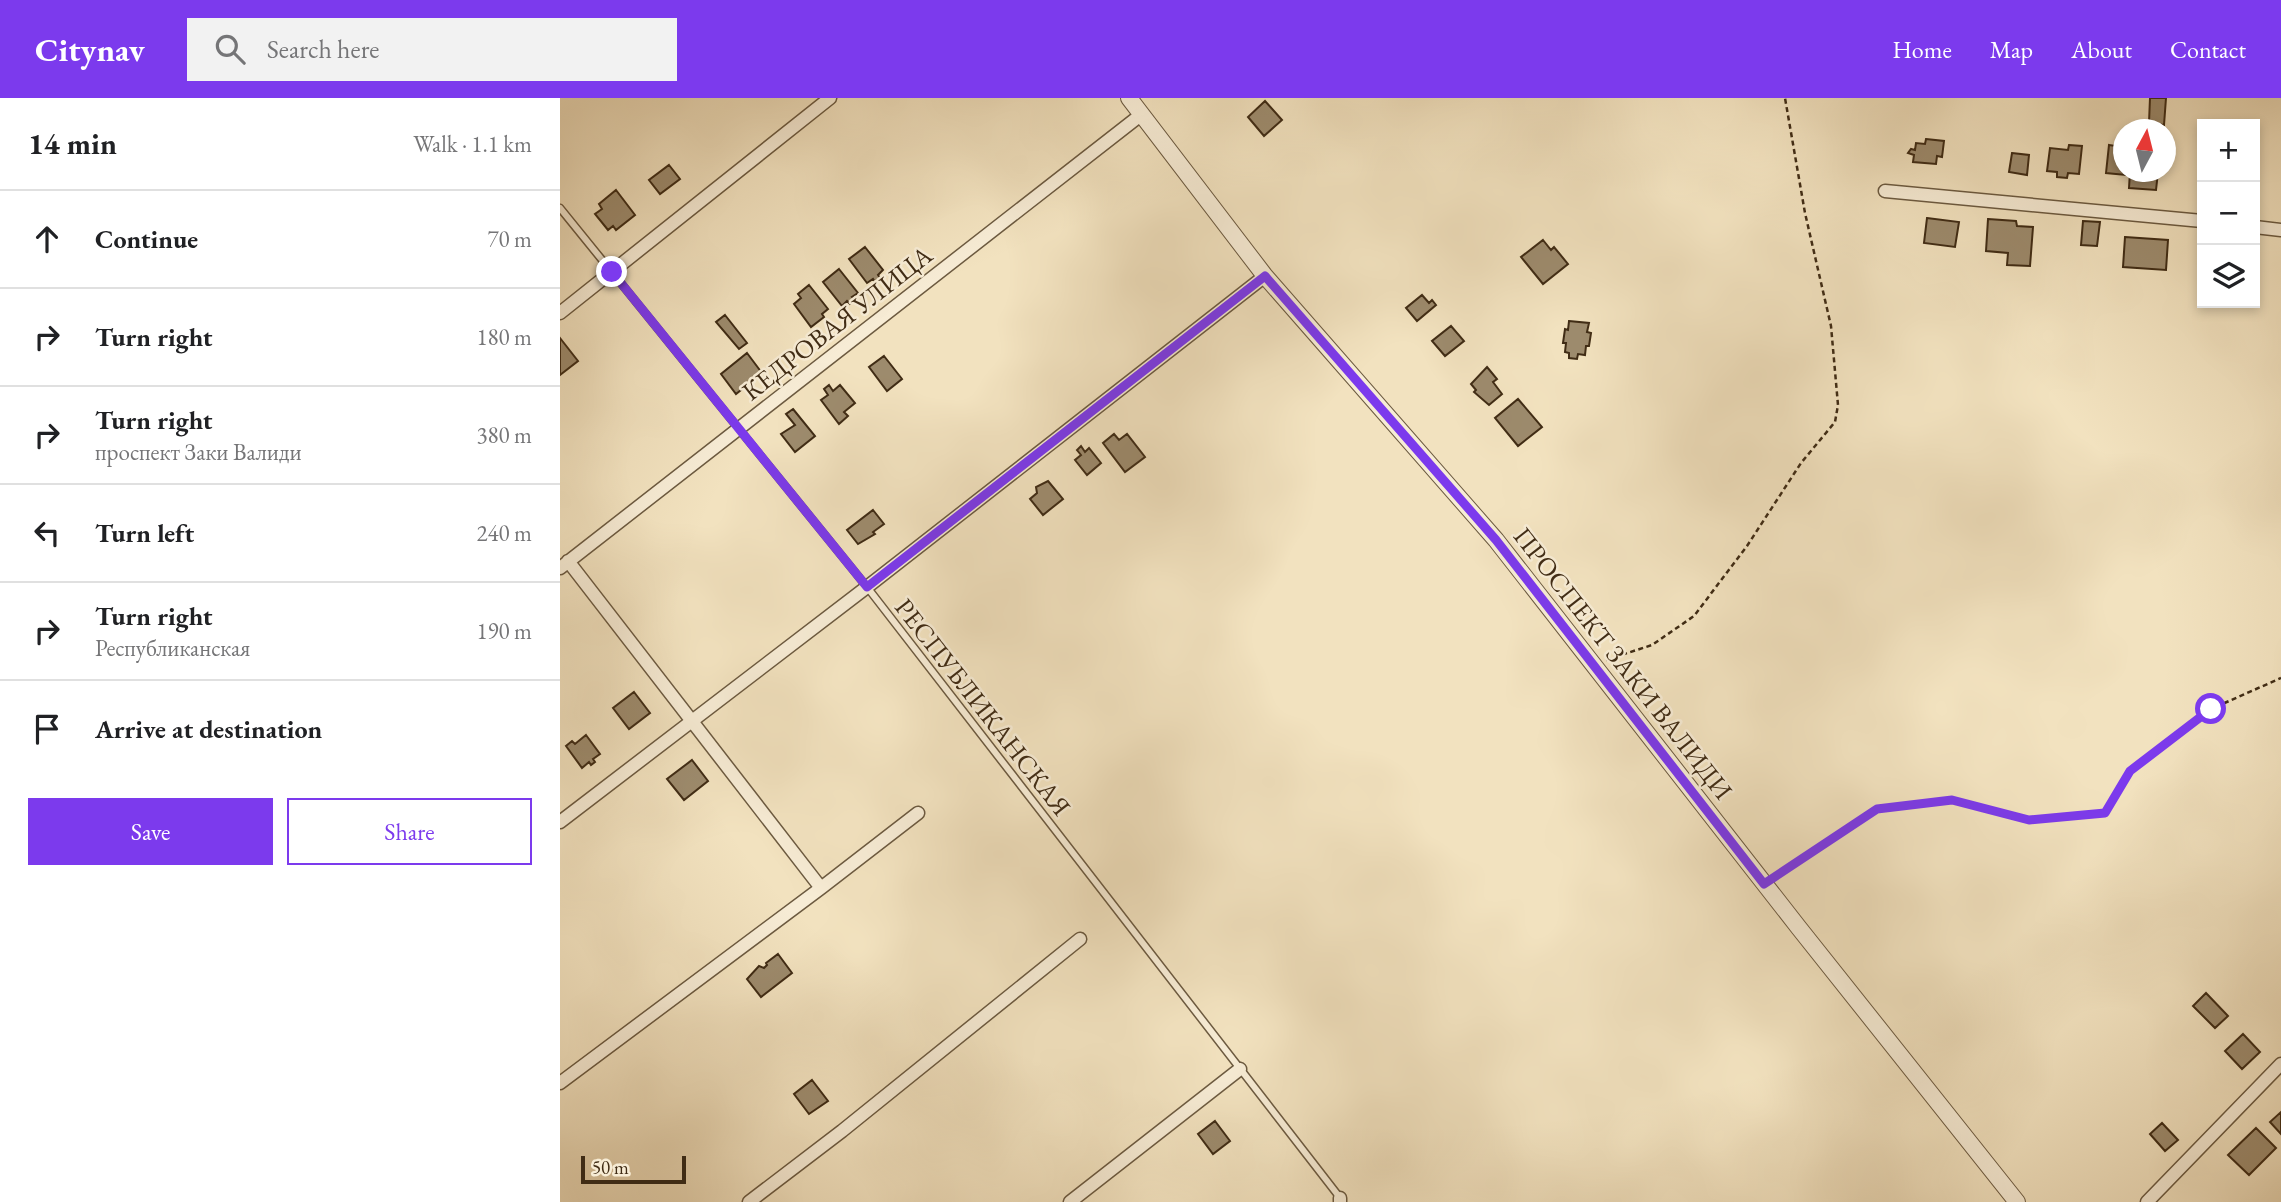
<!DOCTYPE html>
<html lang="en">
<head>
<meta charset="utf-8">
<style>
	:root { --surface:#fff; --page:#f2f2f2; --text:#202124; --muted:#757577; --line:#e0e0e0; --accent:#7c3aed }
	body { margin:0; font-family:"EB Garamond",serif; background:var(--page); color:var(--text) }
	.controls { position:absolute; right:21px; top:21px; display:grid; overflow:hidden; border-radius:0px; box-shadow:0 4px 10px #0003 }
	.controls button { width:63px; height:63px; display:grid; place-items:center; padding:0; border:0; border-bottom:2px solid var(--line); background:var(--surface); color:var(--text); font:35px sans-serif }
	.compass { position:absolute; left:1553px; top:21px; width:63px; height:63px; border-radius:50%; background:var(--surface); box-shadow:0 4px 10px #0003; rotate:7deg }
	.scale { position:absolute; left:21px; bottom:18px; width:105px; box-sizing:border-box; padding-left:7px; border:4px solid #402c15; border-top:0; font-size:19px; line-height:24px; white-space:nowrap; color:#402c15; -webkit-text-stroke:5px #f7ecd5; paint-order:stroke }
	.stop { position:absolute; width:21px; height:21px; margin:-16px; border:5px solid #7c3aed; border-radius:50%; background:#fff }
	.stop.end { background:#7c3aed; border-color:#fff; box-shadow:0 2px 7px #0008 }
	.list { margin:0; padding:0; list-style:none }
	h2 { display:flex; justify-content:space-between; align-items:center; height:91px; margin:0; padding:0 28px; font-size:30px }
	h2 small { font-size:23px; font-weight:400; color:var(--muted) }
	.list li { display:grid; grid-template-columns:46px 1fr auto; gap:21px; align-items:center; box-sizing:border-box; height:98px; padding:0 28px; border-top:2px solid var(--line) }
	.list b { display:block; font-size:26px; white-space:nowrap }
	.list p { margin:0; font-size:23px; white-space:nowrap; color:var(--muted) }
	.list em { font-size:23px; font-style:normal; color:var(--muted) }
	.actions { display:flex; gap:14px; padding:21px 28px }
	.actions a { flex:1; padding:16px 0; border:2px solid var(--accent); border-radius:0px; text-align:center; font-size:24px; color:var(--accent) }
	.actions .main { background:var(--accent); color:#fff }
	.icon { flex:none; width:38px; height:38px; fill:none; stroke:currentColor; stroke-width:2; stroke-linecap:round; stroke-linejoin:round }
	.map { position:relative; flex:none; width:1721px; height:1104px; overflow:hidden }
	header { display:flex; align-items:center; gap:42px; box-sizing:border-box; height:98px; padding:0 35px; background:var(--accent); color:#fff }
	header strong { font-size:33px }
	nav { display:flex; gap:38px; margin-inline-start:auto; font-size:24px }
	.search { width:490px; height:63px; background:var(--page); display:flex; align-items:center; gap:18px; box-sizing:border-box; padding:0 24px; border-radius:0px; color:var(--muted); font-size:26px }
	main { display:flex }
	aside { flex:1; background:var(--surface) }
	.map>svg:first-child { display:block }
	.building { fill:#9d8b6d; stroke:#402c15; stroke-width:2 }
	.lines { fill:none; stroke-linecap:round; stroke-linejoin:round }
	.service-casing { stroke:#6c5a40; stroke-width:9 }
	.minor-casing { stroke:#6c5a40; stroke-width:15 }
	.tertiary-casing { stroke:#6c5a40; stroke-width:18 }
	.path { stroke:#402c15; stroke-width:2.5; stroke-dasharray:5 3.5; stroke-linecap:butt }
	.service { stroke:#f7ecd5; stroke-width:6 }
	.minor { stroke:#f7ecd5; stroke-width:12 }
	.tertiary { stroke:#f7ecd5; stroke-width:16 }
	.route { stroke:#7c3aed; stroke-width:9 }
	.labels { text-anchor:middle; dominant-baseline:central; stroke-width:5; stroke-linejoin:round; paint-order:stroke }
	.street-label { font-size:26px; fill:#402c15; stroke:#f7ecd5 }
</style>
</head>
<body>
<header>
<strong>Citynav</strong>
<div class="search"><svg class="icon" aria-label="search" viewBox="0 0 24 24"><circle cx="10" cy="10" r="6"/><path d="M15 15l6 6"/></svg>Search here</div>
<nav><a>Home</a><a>Map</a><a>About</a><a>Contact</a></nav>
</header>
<main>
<aside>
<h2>14 min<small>Walk · 1.1 km</small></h2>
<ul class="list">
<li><svg class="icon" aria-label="ahead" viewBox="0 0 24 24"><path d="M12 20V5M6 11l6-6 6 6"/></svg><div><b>Continue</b></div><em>70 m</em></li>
<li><svg class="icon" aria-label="right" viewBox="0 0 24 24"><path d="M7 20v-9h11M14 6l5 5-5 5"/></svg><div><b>Turn right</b></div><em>180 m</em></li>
<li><svg class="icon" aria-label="right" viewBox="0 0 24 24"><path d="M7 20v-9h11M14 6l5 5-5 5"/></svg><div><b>Turn right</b><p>проспект Заки Валиди</p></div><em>380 m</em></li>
<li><svg class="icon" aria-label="left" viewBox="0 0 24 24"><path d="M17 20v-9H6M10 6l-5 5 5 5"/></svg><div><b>Turn left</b></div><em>240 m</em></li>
<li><svg class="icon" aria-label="right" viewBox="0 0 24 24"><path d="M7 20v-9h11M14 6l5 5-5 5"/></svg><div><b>Turn right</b><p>Республиканская</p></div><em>190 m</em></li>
<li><svg class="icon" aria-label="arrive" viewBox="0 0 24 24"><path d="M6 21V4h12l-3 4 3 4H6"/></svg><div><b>Arrive at destination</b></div></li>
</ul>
<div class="actions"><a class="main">Save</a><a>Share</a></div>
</aside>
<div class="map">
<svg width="1721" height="1104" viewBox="0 0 1721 1104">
	<rect width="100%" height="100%" fill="#f2e2bf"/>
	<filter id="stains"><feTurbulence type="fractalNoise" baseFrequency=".00286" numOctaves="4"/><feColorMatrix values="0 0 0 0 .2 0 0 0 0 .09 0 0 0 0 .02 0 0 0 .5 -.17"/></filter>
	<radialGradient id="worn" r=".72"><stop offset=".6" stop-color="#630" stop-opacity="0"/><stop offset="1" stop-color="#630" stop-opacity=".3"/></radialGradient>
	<path class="building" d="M1590,0h16l-2,27 -15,-2z
		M705,3l17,19 -18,16 -16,-19z
		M1366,41l18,2 -2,16 -5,-1 -1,8 -23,-2 1,-7 -6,-2 3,-4 4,1 1,-7 9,1z
		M1509,47l13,1 -3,28 -11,-1 -1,5 -10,-1v-5l-10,-1 3,-23 18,2z
		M1549,47l14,2v25h3v3l-20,-2z
		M1452,55l17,2 -2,20 -18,-3z
		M109,67l11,14 -20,15 -11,-14z
		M1570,74h28l-2,18 -27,-2z
		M56,92l19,25 -19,15 -3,-4 -5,4 -13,-16 7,-5 -3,-5z
		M1367,120l32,4 -4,25 -31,-4z
		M1428,121l28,2 1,5 16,1 -3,39 -23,-1 1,-12 -22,-2z
		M1523,123l17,1 -3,24 -16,-1z
		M1565,139l43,3 -2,30 -43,-3z
		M983,142l8,10 3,-3 14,17 -25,20 -22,-27z
		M305,149l18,23 -5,5 2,3 -5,4 -2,-3 -6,4 -18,-24z
		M279,171l19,24 -6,4 3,3 -5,4 -3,-3 -5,5 -19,-24z
		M249,187l19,24 -6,5 2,3 -13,10 -17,-23 7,-6 -3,-4z
		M862,197l7,8 3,-3 4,5 -19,16 -11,-13z
		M165,217l22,28 -8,6 -23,-27z
		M1009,223l20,2 -2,9 4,1 -2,13h-3l-1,9 -7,-1 -1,5 -8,-1v-5l-4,-1 1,-9h-3l2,-14 3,1z
		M891,228l13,15 -19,15 -13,-15z
		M0,240l18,23 -18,14z
		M187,255l15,20 -26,21 -15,-20z
		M324,258l18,23 -15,12 -18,-24z
		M927,269l10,12 -4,3 9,12 -13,11 -15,-13 2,-2 -5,-6z
		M269,287l4,6 7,-6 15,18 -11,9 4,4 -9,8 -18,-24 7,-5 -4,-6z
		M958,301l24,28 -24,19 -23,-28z
		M233,311l22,27 -20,16 -14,-18 14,-9 -9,-11z
		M554,336l5,6 8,-6 18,23 -20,15 -22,-29z
		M521,348l4,6 4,-4 12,15 -14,12 -12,-15 6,-5 -4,-5z
		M488,383l15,18 -20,16 -13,-16 7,-6 -1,-6z
		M313,412l11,14 -11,8 2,2 -17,10 -11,-14z
		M74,594l16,21 -21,16 -16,-21z
		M26,637l14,19 -7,5 2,3 -4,3 -2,-3 -7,6 -16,-22 6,-5 3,3z
		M132,662l16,21 -24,19 -17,-21z
		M218,856l14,19 -31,24 -14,-18 12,-13 5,2 3,-3 -1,-2z
		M1646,895l22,23 -13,12 -22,-22z
		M1683,936l17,18 -18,17 -17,-18z
		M252,982l16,21 -19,13 -15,-20z
		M1721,1014v22l-11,-12z
		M655,1023l15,20 -17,13 -15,-20z
		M1602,1025l16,17 -13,11 -15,-17z
		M1696,1030l20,20 -27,27 -21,-20z"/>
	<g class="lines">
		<defs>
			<path id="service" d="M0,110l307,379 474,612"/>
			<path id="minor" d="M1325,93l317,30
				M1695,129l26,3
				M0,215l270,-215
				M8,463l253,327
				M0,470l582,-454
				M0,724l307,-235 398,-311
				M0,985l261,-195 97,-75
				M189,1104l93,-71 238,-192
				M510,1104l170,-133
				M780,1104v-4
				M1587,1104l134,-138"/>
			<path id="tertiary" d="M569,0l136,178 231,264 303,388 218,274"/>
		</defs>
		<use href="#service" class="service-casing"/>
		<use href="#minor" class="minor-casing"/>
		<use href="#tertiary" class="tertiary-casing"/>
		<path class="path" d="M1046,562l46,-15 42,-29 53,-70 54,-83 34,-41 3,-17 -7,-79 -26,-113 -20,-115
			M1215,778l102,-67 75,-9 77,20 76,-7 25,-42 81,-62 70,-31"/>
		<use href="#service" class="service"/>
		<use href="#minor" class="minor"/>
		<use href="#tertiary" class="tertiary"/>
	</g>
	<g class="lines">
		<path class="route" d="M52,174l255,315 398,-311 231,264 268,344 113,-75 75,-9 77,20 76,-7 25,-42 81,-62"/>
	</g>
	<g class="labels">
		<g class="street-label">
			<text transform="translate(277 225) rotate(-38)">КЕДРОВАЯ УЛИЦА</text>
			<text transform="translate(1063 565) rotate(52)">ПРОСПЕКТ ЗАКИ ВАЛИДИ</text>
			<text transform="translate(423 609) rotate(52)">РЕСПУБЛИКАНСКАЯ</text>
		</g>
	</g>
	<rect width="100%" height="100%" filter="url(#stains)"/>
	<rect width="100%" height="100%" fill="url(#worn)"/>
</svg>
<div class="controls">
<button>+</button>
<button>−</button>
<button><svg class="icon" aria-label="layers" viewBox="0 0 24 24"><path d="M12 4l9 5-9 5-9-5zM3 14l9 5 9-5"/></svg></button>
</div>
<svg class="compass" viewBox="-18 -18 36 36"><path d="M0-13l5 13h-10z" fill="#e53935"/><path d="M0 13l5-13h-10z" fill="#757577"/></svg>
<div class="scale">50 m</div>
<div class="stop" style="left:1651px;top:611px"></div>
<div class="stop end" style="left:52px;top:174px"></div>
</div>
</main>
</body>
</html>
